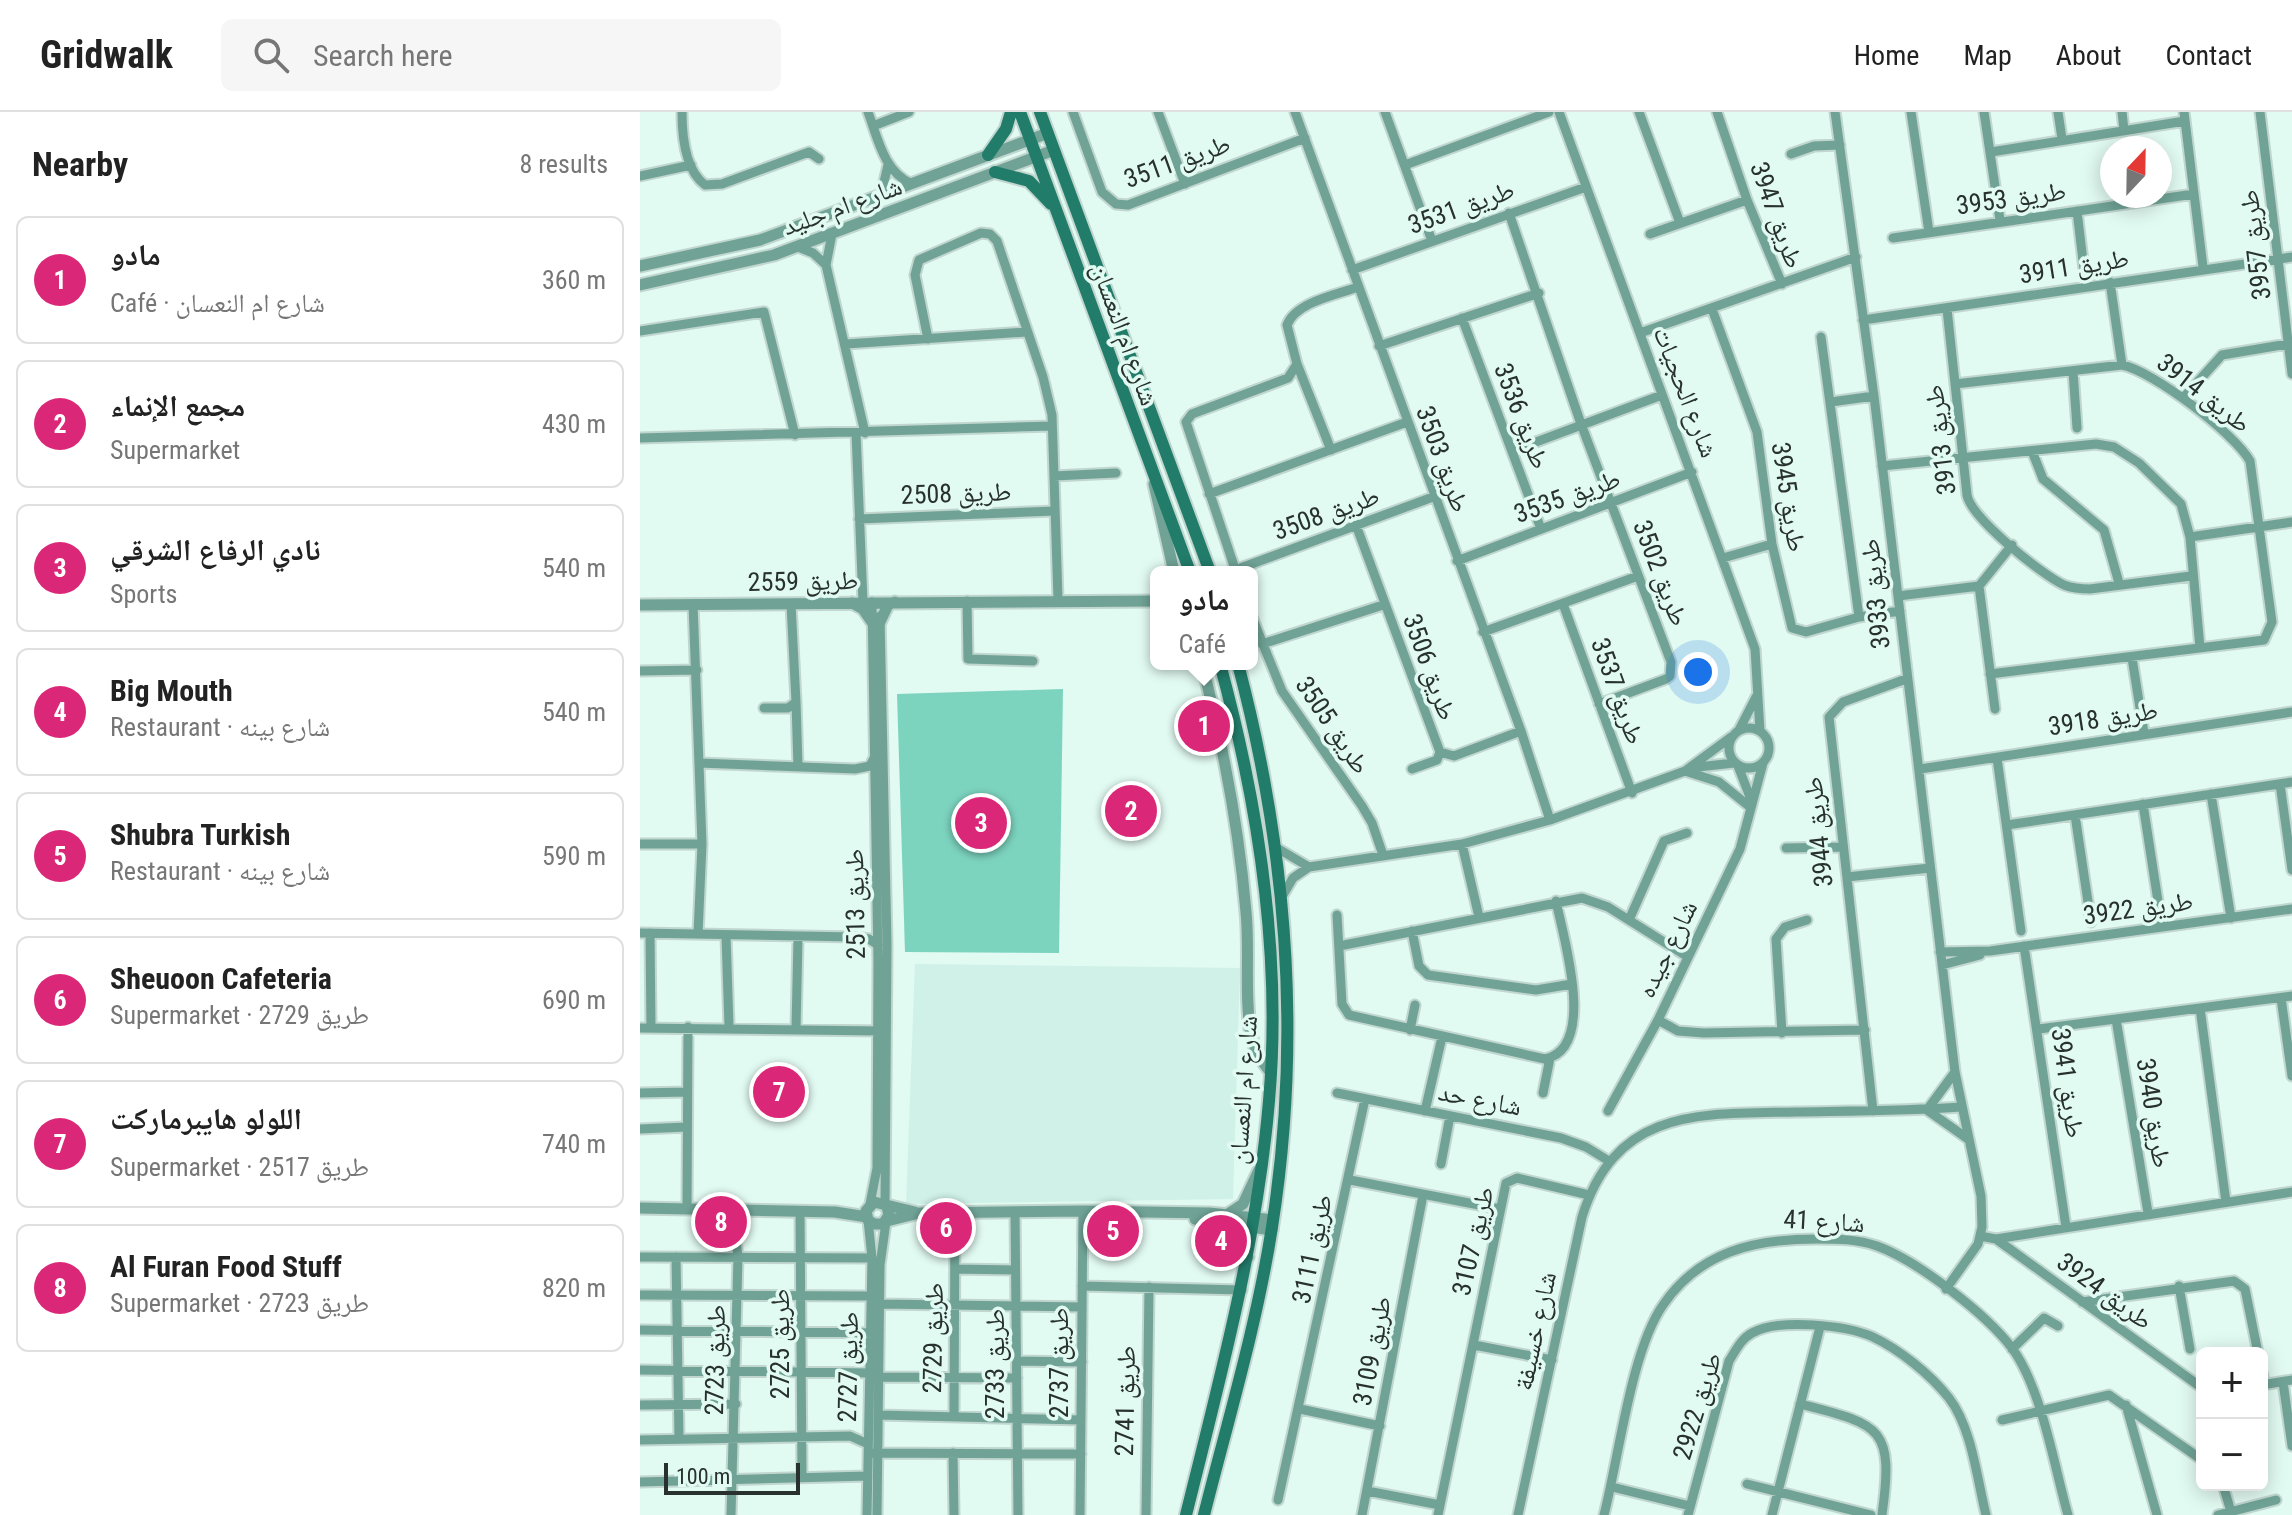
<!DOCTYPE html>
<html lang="en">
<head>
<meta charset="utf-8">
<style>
	:root { --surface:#fff; --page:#f6f6f6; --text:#222; --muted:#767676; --line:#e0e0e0; --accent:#db2777 }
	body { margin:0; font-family:"Roboto Condensed","Noto Naskh Arabic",sans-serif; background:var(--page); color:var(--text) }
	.controls { position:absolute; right:24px; bottom:24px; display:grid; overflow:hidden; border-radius:12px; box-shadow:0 4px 20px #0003 }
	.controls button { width:72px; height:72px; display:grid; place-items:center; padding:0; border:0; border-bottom:2px solid var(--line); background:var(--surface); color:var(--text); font:40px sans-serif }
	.compass { position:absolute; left:1460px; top:24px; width:72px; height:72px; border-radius:50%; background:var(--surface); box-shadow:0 4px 20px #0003; rotate:22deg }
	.scale { position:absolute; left:24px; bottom:20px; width:136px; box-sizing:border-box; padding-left:8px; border:4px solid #28312e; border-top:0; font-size:22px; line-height:28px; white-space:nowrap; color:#28312e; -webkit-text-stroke:6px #e1faf2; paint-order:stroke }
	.you { position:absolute; left:1058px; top:560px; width:28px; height:28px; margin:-20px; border:6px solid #fff; border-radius:50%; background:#1a73e8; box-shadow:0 0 0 12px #1a73e833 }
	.badge { display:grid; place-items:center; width:52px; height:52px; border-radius:50%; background:var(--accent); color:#fff; font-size:26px; font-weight:700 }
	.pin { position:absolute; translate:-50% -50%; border:4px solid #fff; box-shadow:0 2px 8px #0006 }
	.popup { position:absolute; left:510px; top:454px; width:108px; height:104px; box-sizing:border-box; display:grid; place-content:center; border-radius:12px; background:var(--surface); filter:drop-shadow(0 2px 6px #0005); font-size:26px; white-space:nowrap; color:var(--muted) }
	.popup b { font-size:30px; color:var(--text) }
	.popup::after { content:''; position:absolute; left:50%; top:100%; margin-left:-16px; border:16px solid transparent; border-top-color:var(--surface) }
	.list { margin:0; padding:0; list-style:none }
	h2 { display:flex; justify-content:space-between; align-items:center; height:104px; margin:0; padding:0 32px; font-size:34px }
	h2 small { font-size:26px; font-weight:400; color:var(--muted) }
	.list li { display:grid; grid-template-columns:52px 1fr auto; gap:24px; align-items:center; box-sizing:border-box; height:128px; margin:0 16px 16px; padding:0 16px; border:2px solid var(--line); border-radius:12px }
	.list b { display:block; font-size:30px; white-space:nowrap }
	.list p { margin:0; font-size:26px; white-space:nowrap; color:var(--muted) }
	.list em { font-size:26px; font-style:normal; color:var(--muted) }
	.icon { flex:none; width:44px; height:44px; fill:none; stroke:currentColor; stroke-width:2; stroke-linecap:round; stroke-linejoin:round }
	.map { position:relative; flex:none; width:1652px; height:1403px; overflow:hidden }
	header { display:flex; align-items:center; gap:48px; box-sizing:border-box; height:112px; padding:0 40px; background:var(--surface); border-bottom:2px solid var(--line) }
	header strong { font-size:38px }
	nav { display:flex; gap:44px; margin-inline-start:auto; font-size:28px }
	.search { width:560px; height:72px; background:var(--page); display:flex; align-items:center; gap:20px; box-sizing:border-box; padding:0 28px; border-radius:12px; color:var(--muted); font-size:30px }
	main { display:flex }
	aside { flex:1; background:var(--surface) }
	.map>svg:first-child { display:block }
	.built { fill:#cff1e7 }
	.green { fill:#7cd4bf }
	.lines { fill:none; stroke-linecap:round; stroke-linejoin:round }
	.minor-casing { stroke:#c0d6cf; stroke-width:13 }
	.tertiary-casing { stroke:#c0d6cf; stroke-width:15 }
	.secondary-casing { stroke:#c0d6cf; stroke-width:16 }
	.minor { stroke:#70a396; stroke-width:9 }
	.tertiary { stroke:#70a396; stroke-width:11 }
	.secondary { stroke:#227c6a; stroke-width:12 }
	.labels { text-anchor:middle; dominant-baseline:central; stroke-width:7; stroke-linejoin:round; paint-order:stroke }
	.street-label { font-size:26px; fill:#28312e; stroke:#e1faf2 }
</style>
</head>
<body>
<header>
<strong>Gridwalk</strong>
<div class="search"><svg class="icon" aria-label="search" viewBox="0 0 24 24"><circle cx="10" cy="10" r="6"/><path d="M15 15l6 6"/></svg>Search here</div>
<nav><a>Home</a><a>Map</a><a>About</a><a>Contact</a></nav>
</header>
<main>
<aside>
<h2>Nearby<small>8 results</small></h2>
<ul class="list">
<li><span class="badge">1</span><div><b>مادو</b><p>Café · شارع ام النعسان</p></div><em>360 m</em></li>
<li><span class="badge">2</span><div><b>مجمع الإنماء</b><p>Supermarket</p></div><em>430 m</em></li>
<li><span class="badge">3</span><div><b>نادي الرفاع الشرقي</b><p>Sports</p></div><em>540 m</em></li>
<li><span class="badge">4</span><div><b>Big Mouth</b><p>Restaurant · شارع بينه</p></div><em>540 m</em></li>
<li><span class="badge">5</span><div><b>Shubra Turkish</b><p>Restaurant · شارع بينه</p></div><em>590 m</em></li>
<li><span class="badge">6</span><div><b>Sheuoon Cafeteria</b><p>Supermarket · طريق 2729</p></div><em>690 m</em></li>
<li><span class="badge">7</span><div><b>اللولو هايبرماركت</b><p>Supermarket · طريق 2517</p></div><em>740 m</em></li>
<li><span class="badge">8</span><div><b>Al Furan Food Stuff</b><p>Supermarket · طريق 2723</p></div><em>820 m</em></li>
</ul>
</aside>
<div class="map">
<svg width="1652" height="1403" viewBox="0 0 1652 1403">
	<rect width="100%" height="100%" fill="#e1faf2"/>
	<path class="built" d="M275,852l325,4 -7,231 -327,5z"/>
	<path class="green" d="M423,577l-4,264 -154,-1 -8,-258z"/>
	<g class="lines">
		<defs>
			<path id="minor" d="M42,0c0,23 3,58 23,73l17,-1 87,-32 10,7
				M228,0c10,27 16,60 44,72
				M433,0l29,80 14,12 12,1 177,-67
				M518,0l27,72
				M655,0l226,619 29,89
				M745,0l47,129
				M919,0l196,537 5,82
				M999,0l41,111
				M1077,0l30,88 35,84
				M1195,0l39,284 81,676 26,124 1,31 -4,17 -32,45
				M1271,0l18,120
				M1344,0l16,108
				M1418,0l4,27
				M1482,0l2,18
				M1544,0l19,155
				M1620,0l32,262
				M233,14l36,-14
				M1351,40l194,-31
				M1151,42l23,-8 26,-1
				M765,53l144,-53
				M0,64l51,-11
				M241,83l7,-30
				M1437,99l9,75
				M869,101l72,211 90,238 -1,14 -4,3 -67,25
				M192,122l-6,31 39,168
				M1010,122l97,-34
				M1253,126l301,-44
				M158,135l15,6 13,12
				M712,158l234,-83
				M1470,170l12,83
				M1072,197l45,123 15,112 20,84 14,4 53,-15 41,-6
				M1307,197l20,186c4,23 75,80 97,90 8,3 17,4 26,4l101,-13
				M822,206l79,211
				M1223,208l429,-63
				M0,219l124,-19 31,123
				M1000,221l216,-76
				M1181,225l38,280
				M288,227l-13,-64 4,-15 62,-27 9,1 7,7 46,136 9,38 6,184
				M206,232l181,-12
				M739,234l160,-53
				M1433,259l4,57
				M1315,272l167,-19c31,6 112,68 128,96l22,161 -8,18 -274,34
				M1543,286l39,-43 66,-11
				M1191,290l43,-6
				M216,321l7,169
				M0,326l412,-12
				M691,338l-34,-86 -10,-39c9,-23 49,-30 71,-38
				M872,339l150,-56
				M1392,339l11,28 61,51 15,53
				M1242,354l214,-22 18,3 25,16 42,41 9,33 10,111
				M414,364l62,-3
				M569,382l198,-72
				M219,407l196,-8
				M716,413l84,227 14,4 67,-25
				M1550,425l102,-15
				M1083,446l49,-14
				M817,449l235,-89
				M595,458l198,-73
				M596,460l-50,-150 6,-8 96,-36 9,-14
				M1339,474l16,123
				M1258,484l81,-10 33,-41
				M327,489l1,58 65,2
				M53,492l9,240 -4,90
				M923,492l69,189
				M240,504l7,329 -2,259
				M612,505l30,74 80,115 10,17 11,32
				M843,520l155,-56
				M622,532l121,-39
				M1492,546l12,75
				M0,559l57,-1
				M156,590l2,65
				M124,596h24l8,-6 -5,-98
				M1089 636a20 20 0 1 1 40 0a20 20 0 1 1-40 0Z
				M1099,618l17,-33
				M1357,646l24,173
				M59,651l156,6 15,-3 4,-8
				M1098,654l12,31
				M1058,655l36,-4
				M772,657l25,-9 3,-8
				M1280,657l372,-57
				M1045,659l34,11 31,25
				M1640,672l12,86
				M1571,682l20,124
				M1503,692l19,123
				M1435,703l16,107
				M1367,713l285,-43
				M0,732h62
				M822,732l17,73
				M637,736l32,19
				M1146,736l56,-1
				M1207,765l83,-9
				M643,783l10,-17 16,-11 153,-23 88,-24 135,-49 46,-34
				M697,803l5,89 7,11 196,44c53,-11 18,-123 11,-158
				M989,808l35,-79 23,-8
				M772,819l7,35 9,9 108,15 36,-6
				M0,821l215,4 14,2 9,6
				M10,821l1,94
				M86,824l3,90
				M699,834l243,-48 26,9 80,50
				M1384,834l42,281
				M1300,840l50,-1 302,-42
				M1302,853l38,-10
				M1641,886l11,78
				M1560,896l26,194
				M1476,907l32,194
				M1018,908l20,11 26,2 161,-3
				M0,916l241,3
				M156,916l2,-90
				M1399,917l253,-33
				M770,918l5,-25
				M1142,921l-6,-94 9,-12 22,-7
				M1315,960l-28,38 41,29
				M0,981l47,-1
				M697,981l224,45 25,9 23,14
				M903,981l7,-35
				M785,999l17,-74
				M968,999l50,-91 82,-171 23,-86
				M1233,999l-44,-394 14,-15 63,-23
				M0,1017l47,-2
				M801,1052l9,-48
				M710,1068l150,29
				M230,1092l7,-36 1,-206 -6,-360
				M47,1096l1,-181
				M85,1098l9,13 4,34 -7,258
				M160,1100l2,264
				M375,1100l3,303
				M1340,1124l16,3 206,149
				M1356,1127l296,-47
				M0,1145l232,1
				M36,1145l3,182
				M315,1157l60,1
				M442,1174l160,4
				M1539,1174l11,63
				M0,1183l231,1
				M1442,1190l152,-21 11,8 13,64
				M240,1192l202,3
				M0,1218l236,3
				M834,1233l78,15
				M1372,1237l32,-31 14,8
				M376,1249l66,1
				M0,1258l230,3
				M1622,1260l3,13
				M239,1265l138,1
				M1643,1270l9,64
				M1622,1273l30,-5
				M1160,1292c82,21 94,23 82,111
				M0,1293l96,-1
				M1486,1293l31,110
				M660,1297l80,17
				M239,1303l202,5
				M314,1304l1,-204
				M1362,1308l107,-25 93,65
				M0,1328l210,-4 18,8
				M232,1341l209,1
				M313,1341l1,62
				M0,1370l228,-6
				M1107,1372l124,31
				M1583,1373l9,30
				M972,1375l78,19
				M727,1379l73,14
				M638,1388l87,-401
				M227,1403l5,-257 -4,-38
				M237,1403l3,-250 6,-43
				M440,1403l3,-304
				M506,1403l3,-228
				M722,1403l61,-320
				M798,1403l68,-332 11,-5 72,17
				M878,1403l64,-298c34,-110 119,-103 214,-105 55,-1 110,-1 165,-5
				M964,1403c15,-58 27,-164 59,-210 37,-54 92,-66 154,-66 21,0 40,0 60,7 41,15 109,68 135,102 30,41 42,118 56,167
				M1048,1403l41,-154c7,-11 12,-22 23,-28 26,-15 94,-8 121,4 27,13 57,37 76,61 23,30 28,81 37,117
				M1132,1403l48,-188
				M1578,1403l58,-15"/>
			<path id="tertiary" d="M0,154l120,-26 288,-107
				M0,173l134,-30 280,-105
				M514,372l20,88
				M212,491l11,6 9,13
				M0,493l516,-4
				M240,510l8,-17 7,-3
				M562,552c21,81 37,164 44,248 4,40 -2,84 5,123 3,14 11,27 20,38
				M247,1095l2,8 -6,9h-9l-6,-4 -2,-9 8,-9 41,10
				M0,1096l195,4 32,5
				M588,1102l15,-10 16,-34
				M555,1107l77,11
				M247,1109l32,-8 164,-2 126,2 64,7
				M581,1114l15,8 12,23"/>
			<path id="secondary" d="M380,0l170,460
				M400,0l170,460
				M348,43l18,-26 5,-17
				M355,60l34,9 22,23
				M546,1403c34,-137 71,-273 83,-414 13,-145 -11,-298 -49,-437
				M564,1403c24,-95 53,-191 68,-288 30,-190 15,-378 -34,-563"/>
		</defs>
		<use href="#minor" class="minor-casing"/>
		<use href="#tertiary" class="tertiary-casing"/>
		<use href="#secondary" class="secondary-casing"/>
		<use href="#minor" class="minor"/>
		<use href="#tertiary" class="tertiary"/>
		<use href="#secondary" class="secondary"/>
	</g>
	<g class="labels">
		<g class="street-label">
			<text transform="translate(537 49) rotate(-20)">طريق 3511</text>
			<text transform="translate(1371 86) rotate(-8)">طريق 3953</text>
			<text transform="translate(202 94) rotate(-20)">شارع ام جليد</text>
			<text transform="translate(821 95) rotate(-20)">طريق 3531</text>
			<text transform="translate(1137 103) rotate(70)">طريق 3947</text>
			<text transform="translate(1615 133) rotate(-97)">طريق 3957</text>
			<text transform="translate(1434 154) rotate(-9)">طريق 3911</text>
			<text transform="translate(485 222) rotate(70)">شارع ام النعسان</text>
			<text transform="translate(1046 280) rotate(69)">شارع الحجيات</text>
			<text transform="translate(1564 281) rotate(38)">طريق 3914</text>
			<text transform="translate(882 304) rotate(69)">طريق 3536</text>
			<text transform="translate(1300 328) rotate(-97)">طريق 3913</text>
			<text transform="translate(803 347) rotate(70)">طريق 3503</text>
			<text transform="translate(316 381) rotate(-2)">طريق 2508</text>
			<text transform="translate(927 384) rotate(-20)">طريق 3535</text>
			<text transform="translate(1149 385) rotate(81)">طريق 3945</text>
			<text transform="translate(686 401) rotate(-20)">طريق 3508</text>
			<text transform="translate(1021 461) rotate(69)">طريق 3502</text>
			<text transform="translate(163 469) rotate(-1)">طريق 2559</text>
			<text transform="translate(1235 482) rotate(-96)">طريق 3933</text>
			<text transform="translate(790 555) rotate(70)">طريق 3506</text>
			<text transform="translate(978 579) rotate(70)">طريق 3537</text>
			<text transform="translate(1463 606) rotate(-9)">طريق 3918</text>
			<text transform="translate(693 613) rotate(56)">طريق 3505</text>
			<text transform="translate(1178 720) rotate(-96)">طريق 3944</text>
			<text transform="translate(215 792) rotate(-91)">طريق 2513</text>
			<text transform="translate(1498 796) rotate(-8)">طريق 3922</text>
			<text transform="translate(1027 837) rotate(-64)">شارع جيده</text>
			<text transform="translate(1428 971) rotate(82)">طريق 3941</text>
			<text transform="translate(603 978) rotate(-86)">شارع ام النعسان</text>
			<text transform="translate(840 987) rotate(11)">شارع حد</text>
			<text transform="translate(1514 1001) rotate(81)">طريق 3940</text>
			<text transform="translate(1184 1109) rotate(3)">شارع 41</text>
			<text transform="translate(833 1129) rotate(-77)">طريق 3107</text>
			<text transform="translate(672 1137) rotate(-78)">طريق 3111</text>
			<text transform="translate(1465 1179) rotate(36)">طريق 3924</text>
			<text transform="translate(895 1219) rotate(-78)">شارع خسيفة</text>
			<text transform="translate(293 1226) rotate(-89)">طريق 2729</text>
			<text transform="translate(140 1232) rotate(-90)">طريق 2725</text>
			<text transform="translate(732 1239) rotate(-79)">طريق 3109</text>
			<text transform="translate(75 1248) rotate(-89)">طريق 2723</text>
			<text transform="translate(419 1251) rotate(-90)">طريق 2737</text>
			<text transform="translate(355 1252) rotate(-90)">طريق 2733</text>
			<text transform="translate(208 1255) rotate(-89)">طريق 2727</text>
			<text transform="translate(485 1289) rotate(-89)">طريق 2741</text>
			<text transform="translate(1057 1294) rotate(-73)">طريق 2922</text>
		</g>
	</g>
</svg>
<div class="controls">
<button>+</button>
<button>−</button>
</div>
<svg class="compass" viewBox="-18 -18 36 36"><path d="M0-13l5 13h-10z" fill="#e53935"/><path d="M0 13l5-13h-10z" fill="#767676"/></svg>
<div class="scale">100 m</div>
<div class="you"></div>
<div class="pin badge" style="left:564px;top:614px">1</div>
<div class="popup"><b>مادو</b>Café</div>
<div class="pin badge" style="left:491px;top:699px">2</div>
<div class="pin badge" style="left:341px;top:711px">3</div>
<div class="pin badge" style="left:581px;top:1129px">4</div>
<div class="pin badge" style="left:473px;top:1119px">5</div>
<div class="pin badge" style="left:306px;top:1116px">6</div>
<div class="pin badge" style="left:139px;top:980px">7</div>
<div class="pin badge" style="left:81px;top:1110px">8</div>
</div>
</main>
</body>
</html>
